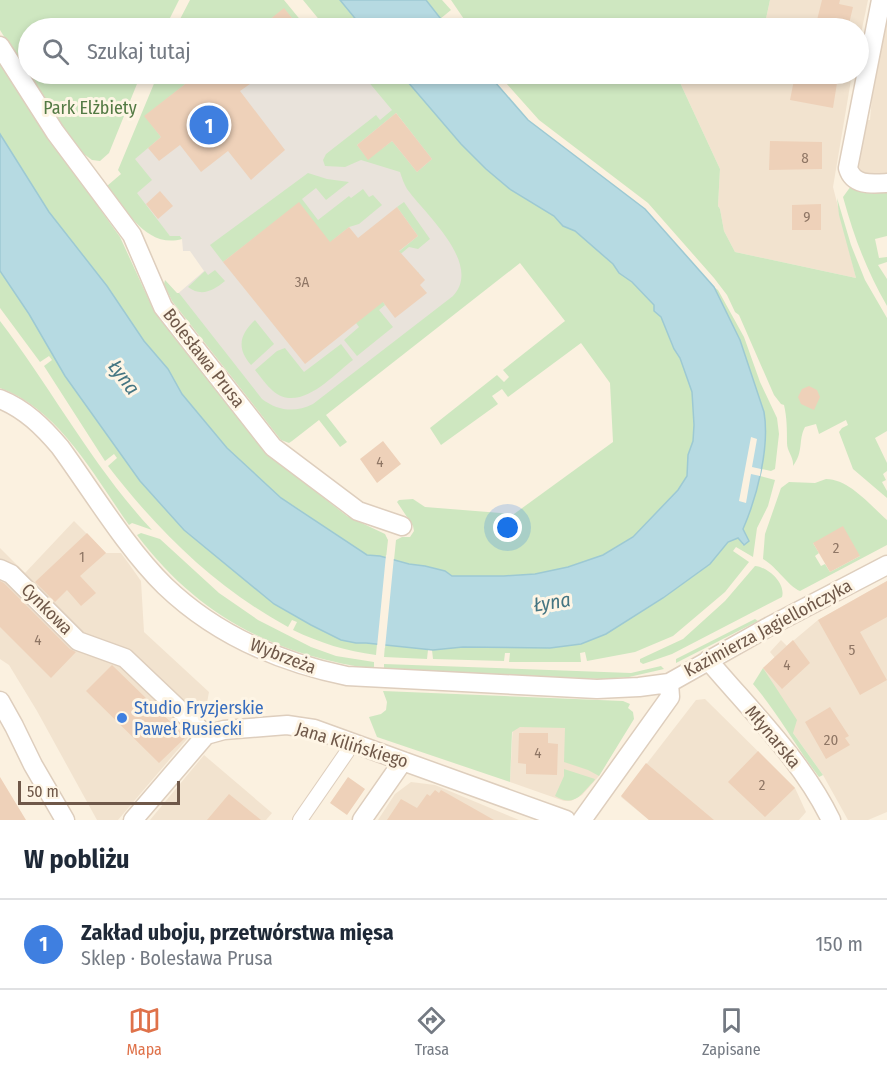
<!DOCTYPE html>
<html lang="pl">
<head>
<meta charset="utf-8">
<style>
	:root { --surface:#fff; --page:#f2f2f3; --text:#1f2937; --muted:#747a83; --line:#e0e1e3; --accent:#df724a }
	body { margin:0; font-family:"Fira Sans Condensed",sans-serif; background:var(--page); color:var(--text) }
	.scale { position:absolute; left:18px; bottom:15px; width:162px; box-sizing:border-box; padding-left:6px; border:3px solid #6f5849; border-top:0; font-size:16px; line-height:21px; white-space:nowrap; color:#6f5849; -webkit-text-stroke:4px #fef5e5; paint-order:stroke }
	.you { position:absolute; left:508px; top:528px; width:21px; height:21px; margin:-15px; border:4px solid #fff; border-radius:50%; background:#1a73e8; box-shadow:0 0 0 9px #1a73e833 }
	.badge { display:grid; place-items:center; width:39px; height:39px; border-radius:50%; background:var(--accent); color:#fff; font-size:20px; font-weight:700 }
	.pin { position:absolute; translate:-50% -50%; border:3px solid #fff; box-shadow:0 2px 6px #0006 }
	.list { margin:0; padding:0; list-style:none }
	h2 { display:flex; justify-content:space-between; align-items:center; height:78px; margin:0; padding:0 24px; font-size:26px }
	h2 small { font-size:20px; font-weight:400; color:var(--muted) }
	.list li { display:grid; grid-template-columns:39px 1fr auto; gap:18px; align-items:center; box-sizing:border-box; height:90px; padding:0 24px; border-top:2px solid var(--line) }
	.list b { display:block; font-size:22px; white-space:nowrap }
	.list p { margin:0; font-size:20px; white-space:nowrap; color:var(--muted) }
	.list em { font-size:20px; font-style:normal; color:var(--muted) }
	.icon { flex:none; width:33px; height:33px; fill:none; stroke:currentColor; stroke-width:2; stroke-linecap:round; stroke-linejoin:round }
	.map { position:relative; flex:none; width:887px; height:820px; overflow:hidden }
	.search { position:absolute; background:var(--surface); box-shadow:0 3px 9px #0003; left:18px; right:18px; top:18px; height:66px; display:flex; align-items:center; gap:15px; box-sizing:border-box; padding:0 21px; border-radius:33px; color:var(--muted); font-size:22px }
	.sheet { height:168px; background:var(--surface) }
	nav { display:flex; justify-content:space-around; align-items:center; box-sizing:border-box; height:84px; border-top:2px solid var(--line); background:var(--surface); font-size:16px; color:var(--muted) }
	nav a { display:grid; justify-items:center; gap:3px }
	nav .on { color:var(--accent) }
	.map>svg:first-child { display:block }
	.residential { fill:#f2e3cf }
	.industrial { fill:#e9e3db }
	.green { fill:#cee7c0; fill-rule:evenodd }
	.water { fill:#b6dae2; stroke:#9dc9d3; stroke-width:1.5 }
	.pier { fill:#fbf1e0 }
	.building { fill:#eed1b9 }
	.lines { fill:none; stroke-linecap:round; stroke-linejoin:round }
	.pedestrian-casing { stroke:#decebd; stroke-width:16 }
	.minor-casing { stroke:#decebd; stroke-width:21 }
	.pedestrian { stroke:#fff; stroke-width:14 }
	.minor { stroke:#fff; stroke-width:18 }
	.shop-dot { fill:#3f7fe0; stroke:#fef5e5; stroke-width:2 }
	.labels { text-anchor:middle; dominant-baseline:central; stroke-width:6; stroke-linejoin:round; paint-order:stroke }
	.number-label { font-size:15px; fill:#8f7665 }
	.park-label { font-size:18px; fill:#537a44; stroke:#fef5e5 }
	.street-label { font-size:18px; fill:#6f5849; stroke:#fef5e5 }
	.shop-label { font-size:18px; fill:#366cbe; stroke:#fef5e5; text-anchor:start }
	.water-label { font-size:20px; font-style:italic; fill:#447582; stroke:#fef5e5 }
</style>
</head>
<body>
<div class="map">
<svg width="887" height="820" viewBox="0 0 887 820">
	<rect width="100%" height="100%" fill="#fbf1e0"/>
	<path class="residential" d="M770,0h98l-9,43 -1,-15h-94z
		M887,19v157l-20,-1 -7,-4 -2,-6 9,-45h3l3,-37z
		M676,74h176l-19,113 23,91 -121,-26 -11,-21 -4,-22 -2,-3 2,-37z
		M74,521l32,32h15l8,11 12,17 3,51 65,60 -5,27 -86,101h-21l-60,-109 -28,-46 -9,-6v-111l25,25z
		M887,581v231l-19,8h-20l-25,-45 -30,-42 -30,-65 12,-10 -5,-6 11,-12 6,6 31,-26z
		M705,699l90,89 11,24 -7,8h-150l-28,-23 75,-97z
		M513,722l58,4 46,20 -18,30 -17,19 -11,6h-7l-54,-19z
		M204,755l68,58 -6,7h-116z
		M411,782l24,3 84,35h-141l17,-26z"/>
	<path class="industrial" d="M162,74h172l8,10 13,-10h8l152,182 -232,180 -109,-139 30,-26 -14,-20h-7l-1,-12 -2,-3h-10l-43,-52 3,-36z"/>
	<path class="green" d="M0,0h179l-14,28h-137v46h113l-32,79 -9,8 -8,-1 -12,-9 -19,-23 -61,-98z
		M190,0h94l23,28h-7l-16,-19 -25,19h-79l2,-3 -4,-2z
		M303,0h44l21,28h-42z
		M398,0h44l9,10 -11,9 8,9z
		M451,0h319l-6,28h-294z
		M0,60l47,75 73,102 34,74 112,142 81,63 38,18 3,6 -2,18 8,2 2,-20 6,-3h8l4,-6 -1,-5 -16,-24 2,-2 14,-1 12,8 89,7 99,-72 -3,-59 -29,-40 -73,54 -6,-8 -10,7 6,8 -57,41 -11,-17 67,-53 7,7 5,-5 -6,-7 62,-49 -45,-58 -194,152 21,27 -7,5 -21,-27 -27,21 -3,2 -8,-3 -109,-139 -8,-17 1,-4 12,13h2l83,106c16,12 33,14 51,5l140,-108c30,-32 -28,-82 -46,-107 -3,-5 -5,-11 -7,-17l-39,-12 -16,7 -20,-1 -2,-6 3,-6 50,-39 4,5 12,-10 -30,-36h46l185,158 94,110 16,128 -85,96 -148,24 -25,-19 -12,-1 -6,9 -142,-46 -234,-309 -51,-90zM396,113l36,46 -15,13 -25,-31 -24,18 -11,-14z
		M158,74h40l-53,42 16,21 -26,22 17,21 -15,13 33,43h10l2,3c-35,10 -56,-29 -75,-53l14,-12 -3,-4z
		M498,74h178l44,95 -2,37 2,3 4,22 11,21 121,26 -17,-63 -2,-17 14,47 14,35 22,38v113l-12,7 12,25v8l-4,3 3,6 -4,2 5,9v7l-34,-29 -14,-37 3,-4 6,-3 -2,-5 -27,14 -3,-10 -11,3c-7,13 -1,24 -12,39 1,-9 -6,-14 -6,-23 0,-13 0,-25 -3,-38l-3,-1 -7,-9 -35,-80 -4,-3 -8,-17 -13,-17 -66,-75 -109,-83z
		M308,173l19,6 22,3 -23,18 -10,-12 -14,11 16,21 31,-24 2,2 12,-9 6,8 4,-2 9,10 -23,19 -10,3 -16,13 -6,23 -28,-60 -76,59 -13,-17z
		M851,186l36,3v47l-12,3 4,19 8,-1v5l-9,3 9,14v27c-21,-37 -33,-69 -44,-109z
		M404,202l26,37 -12,10 -9,-2 -31,26 15,18 25,-19 1,2 -36,28 2,3 -6,5 14,17 -36,29 -13,-16 15,-13 -3,-4 8,-43 54,-44 -21,-29z
		M0,235l343,389 390,-93 10,14 6,-4 -6,-12 17,-53 15,4 -7,26 -11,22 -4,29 -17,-10 -3,4 16,11 -24,30 -52,44 -38,16 -48,9 -2,-9 -5,1 1,9h-72l1,-9h-5l-1,8 -71,-2 -1,-9h-4l-1,9 -43,-2 1,-12 -8,-1 -1,11c-30,-4 -56,-12 -83,-25l4,-8 -5,-2 -4,7c-72,-39 -130,-96 -180,-161l9,-8 -3,-4 -9,7 -61,-95 8,-6 -3,-4 -9,6 -40,-54z
		M215,270l10,11c-12,10 -24,16 -37,6l17,-16 3,4z
		M714,287l4,3 26,47 16,45 17,36 2,16 -4,35 -4,2 -19,-4 -12,-126z
		M255,320l19,24 -23,21c-15,-17 -11,-31 4,-45z
		M0,321c52,68 93,146 152,209l-20,-7 -3,2c-35,-49 -70,-116 -129,-137z
		M341,344l12,16c-20,15 -53,54 -80,31 -7,-6 -12,-14 -18,-21l22,-19 8,-3 19,24z
		M826,479c23,0 44,26 61,41v25l-87,46c-12,-5 -22,-23 -37,-32l2,-25 16,-46 8,-6 26,1zM813,543l47,13 -30,16 -5,-8 -4,2 -6,-10 4,-3z
		M141,533l19,6 59,54 39,27 53,27 25,9 38,6v7c-100,-14 -176,-53 -237,-134z
		M755,566c13,1 31,17 27,31l-110,57 -29,10 -3,-2v-3l43,-20 42,-38z
		M755,619l3,2 -82,42v-4z
		M384,664l247,9 30,-7 3,3 -35,8 -27,2 -218,-10z
		M763,668l34,52 -4,13 30,42 -4,2c-23,-30 -41,-64 -66,-93z
		M383,691l240,10 7,3 -2,4 5,4 1,7 -35,57 -11,-6 -24,-8 1,-34 -45,-1 -8,5 -2,50 -133,-45 -8,-20 12,-3 5,-4 1,-8z
		M564,769l31,10 -1,2c-13,13 -19,27 -39,15l9,-20z"/>
	<path class="water" d="M340,0h86l22,28h-85z
		M401,74h87l40,46 117,89 69,78 26,53 24,72c6,35 -7,85 -21,117l6,12 -5,4 -6,-7 -10,4 -18,22 -47,34 -57,36 -25,10 -31,4 -87,-1 -30,3 -67,-7h-10l-15,-3 -30,-15 -37,-21 -90,-74 -44,-49 -75,-105 -36,-62 -29,-43v-137l49,78 58,74 37,55 24,28 14,25 45,54 54,50 86,57 13,1 29,8 16,2 20,5 7,5h52l31,-2 33,-7 35,-12 30,-18 45,-47 9,-14 1,-21 5,-14 1,-16 -2,-33 -12,-34 -6,-9 -13,-32 -7,-6v-6l-22,-23 -13,-9 -6,-9 -38,-33 -12,-5 -9,-10 -43,-26 -25,-21 -25,-25z"/>
	<path class="pier" d="M751,437l6,2 -5,28 9,2 -1,7 -9,-2 -5,29 -7,-2z
		M386,555l8,2 -9,91 -8,-1z"/>
	<path class="building" d="M822,0h18l-1,4 14,3 -5,21h-33z
		M284,8l16,20h-41z
		M198,74h66l-24,17 45,59 -34,30 -23,-29 -27,21 -21,-27 -21,16 -11,-13 13,-11 -17,-21z
		M795,75l42,8 -4,25 -43,-8z
		M396,113l36,46 -15,13 -25,-31 -24,19 -11,-15z
		M770,141l52,1v27l-53,1z
		M160,191l13,15 -15,13 -12,-15z
		M299,202l31,40 19,-15 9,11 39,-31 21,29 -19,15 26,29 -5,5 7,8 -32,25 -12,-16 -78,62 -82,-102z
		M821,204v26h-29v-25z
		M809,386l8,4 3,7 -6,13 -13,-6 -3,-7 4,-8z
		M383,441l18,23 -24,19 -17,-24z
		M843,526l17,30 -30,16 -17,-29z
		M87,533l19,20 -26,23 16,17 -15,13 -14,-16 -12,12 -20,-20z
		M0,581l4,2 66,66 6,3 -25,26 -51,-51z
		M887,581v36l-27,15 27,48 -27,15 -42,-75z
		M793,640l17,23 -28,26 -19,-21z
		M112,665l74,72 -27,26 -73,-72z
		M830,707l19,29 -4,2 5,7 -24,14 -21,-37z
		M519,733h29v10l10,1 -1,31 -31,-1v-10l-8,-1z
		M758,751l37,37 -30,29 -37,-35z
		M646,763l68,57h-65l-28,-24z
		M0,777l26,43h-26z
		M348,777l17,12 -18,26 -17,-12z
		M435,790l4,3 2,-3 53,30h-107l14,-21 16,9 10,-14 3,2z
		M229,794l32,26h-54z"/>
	<g class="lines">
		<defs>
			<path id="pedestrian" d="M300,820l47,-68"/>
			<path id="minor" d="M881,0l-33,168c5,18 24,16 39,15
				M0,46l55,86 77,103 31,72 110,140 85,64 44,15
				M0,399c25,10 43,28 60,48 32,44 67,102 105,139 51,49 114,76 182,90l250,13 42,-2 30,-4 101,-57 117,-61
				M0,569l11,5 67,67 47,17 81,77
				M708,660c43,51 94,100 123,160
				M0,701l14,25 19,39 32,55
				M133,820l73,-85 18,-5 63,-5 27,4 252,91
				M362,820l41,-59
				M582,820l88,-123 -1,-14"/>
		</defs>
		<use href="#pedestrian" class="pedestrian-casing"/>
		<use href="#minor" class="minor-casing"/>
		<use href="#pedestrian" class="pedestrian"/>
		<use href="#minor" class="minor"/>
	</g>
	<circle class="shop-dot" cx="122" cy="718" r="6"/>
	<g class="labels">
		<g class="number-label">
			<text x="805" y="158">8</text>
			<text x="807" y="217">9</text>
			<text x="302" y="282">3A</text>
			<text x="380" y="462">4</text>
			<text x="836" y="548">2</text>
			<text x="82" y="557">1</text>
			<text x="38" y="640">4</text>
			<text x="852" y="650">5</text>
			<text x="787" y="665">4</text>
			<text x="831" y="740">20</text>
			<text x="538" y="753">4</text>
			<text x="762" y="785">2</text>
		</g>
		<g class="park-label">
			<text x="90" y="108">Park Elżbiety</text>
		</g>
		<g class="street-label">
			<text transform="translate(204 358) rotate(52)">Bolesława Prusa</text>
			<text transform="translate(47 609) rotate(45)">Cynkowa</text>
			<text transform="translate(768 628) rotate(-28)">Kazimierza Jagiellończyka</text>
			<text transform="translate(283 656) rotate(21)">Wybrzeża</text>
			<text transform="translate(773 737) rotate(50)">Młynarska</text>
			<text transform="translate(352 745) rotate(17)">Jana Kilińskiego</text>
		</g>
		<g class="shop-label">
			<text x="134" y="708">Studio Fryzjerskie<tspan x="134" dy="21">Paweł Rusiecki</tspan></text>
		</g>
		<g class="water-label">
			<text transform="translate(124 377) rotate(53)">Łyna</text>
			<text transform="translate(552 602) rotate(-9)">Łyna</text>
		</g>
	</g>
</svg>
<div class="scale">50 m</div>
<div class="you"></div>
<div class="pin badge" style="left:209px;top:125px;background:#3f7fe0">1</div>
<div class="search"><svg class="icon" aria-label="search" viewBox="0 0 24 24"><circle cx="10" cy="10" r="6"/><path d="M15 15l6 6"/></svg>Szukaj tutaj</div>
</div>
<section class="sheet">
<h2>W pobliżu<small></small></h2>
<ul class="list">
<li><span class="badge" style="background:#3f7fe0">1</span><div><b>Zakład uboju, przetwórstwa mięsa</b><p>Sklep · Bolesława Prusa</p></div><em>150 m</em></li>
</ul>
</section>
<nav>
<a class="on"><svg class="icon" aria-label="map" viewBox="0 0 24 24"><path d="M3 6l6-2 6 2 6-2v14l-6 2-6-2-6 2zM9 4v14M15 6v14"/></svg>Mapa</a>
<a><svg class="icon" aria-label="directions" viewBox="0 0 24 24"><path d="M12 3l9 9-9 9-9-9zM9 14v-3h6M13 9l2 2-2 2"/></svg>Trasa</a>
<a><svg class="icon" aria-label="saved" viewBox="0 0 24 24"><path d="M7 4h10v16l-5-4-5 4z"/></svg>Zapisane</a>
</nav>
</body>
</html>
